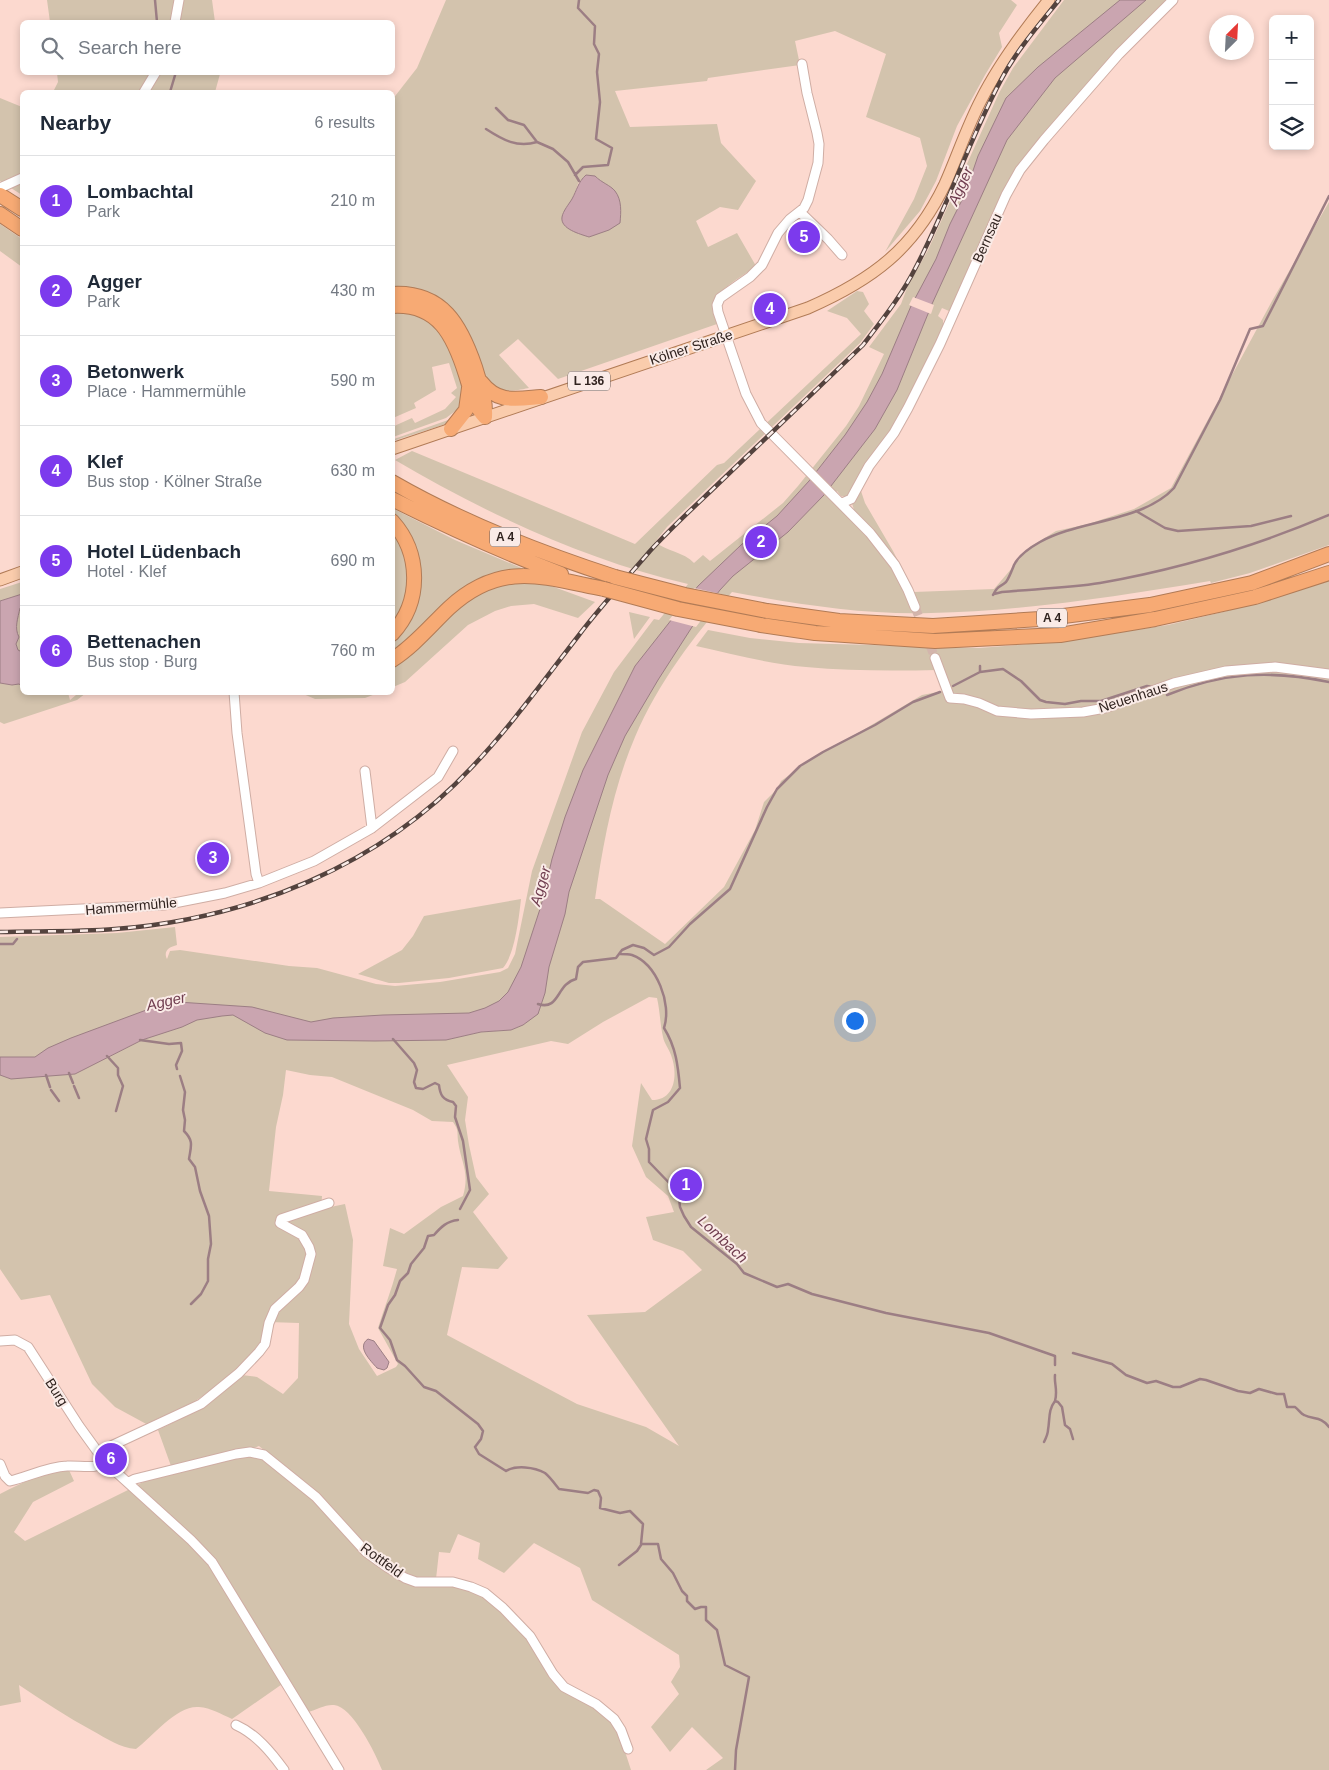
<!DOCTYPE html>
<html lang="en">
<head>
<meta charset="utf-8">
<style>
	:root { --surface:#fff; --page:#f2f2f3; --text:#1f2937; --muted:#747a83; --line:#e0e1e3; --accent:#7c3aed }
	body { margin:0; font-family:Arial,sans-serif; background:var(--page); color:var(--text) }
	.controls { position:absolute; right:15px; top:15px; display:grid; overflow:hidden; border-radius:8px; box-shadow:0 2px 8px #0003 }
	.controls button { width:45px; height:45px; display:grid; place-items:center; padding:0; border:0; border-bottom:1px solid var(--line); background:var(--surface); color:var(--text); font:25px sans-serif }
	.compass { position:absolute; left:1209px; top:15px; width:45px; height:45px; border-radius:50%; background:var(--surface); box-shadow:0 2px 8px #0003; rotate:24deg }
	.you { position:absolute; left:854px; top:1020px; width:18px; height:18px; margin:-12px; border:4px solid #fff; border-radius:50%; background:#1a73e8; box-shadow:0 0 0 8px #1a73e833 }
	.badge { display:grid; place-items:center; width:32px; height:32px; border-radius:50%; background:var(--accent); color:#fff; font-size:16px; font-weight:700 }
	.pin { position:absolute; translate:-50% -50%; border:2px solid #fff; box-shadow:0 1px 5px #0006 }
	.list { margin:0; padding:0; list-style:none }
	h2 { display:flex; justify-content:space-between; align-items:center; height:65px; margin:0; padding:0 20px; font-size:21px }
	h2 small { font-size:16px; font-weight:400; color:var(--muted) }
	.list li { display:grid; grid-template-columns:32px 1fr auto; gap:15px; align-items:center; box-sizing:border-box; height:90px; padding:0 20px; border-top:1px solid var(--line) }
	.list b { display:block; font-size:19px; white-space:nowrap }
	.list p { margin:0; font-size:16px; white-space:nowrap; color:var(--muted) }
	.list em { font-size:16px; font-style:normal; color:var(--muted) }
	.icon { flex:none; width:28px; height:28px; fill:none; stroke:currentColor; stroke-width:2; stroke-linecap:round; stroke-linejoin:round }
	.map { position:relative; flex:none; width:1329px; height:1770px; overflow:hidden }
	.search { position:absolute; background:var(--surface); box-shadow:0 2px 8px #0003; left:20px; top:20px; width:375px; height:55px; display:flex; align-items:center; gap:12px; box-sizing:border-box; padding:0 18px; border-radius:8px; color:var(--muted); font-size:19px }
	.panel { position:absolute; background:var(--surface); box-shadow:0 2px 8px #0003; left:20px; top:90px; width:375px; height:605px; border-radius:8px }
	.map>svg:first-child { display:block }
	.green { fill:#d3c3ad; fill-rule:evenodd }
	.water { fill:#caa5b0; stroke:#9c7e84 }
	.pier { fill:#fcd9cf }
	.lines { fill:none; stroke-linecap:round; stroke-linejoin:round }
	.stream { stroke:#9c7e84; stroke-width:2.5 }
	.minor-tunnel { stroke:#d3b5ac; stroke-width:9; stroke-dasharray:9 4.5; stroke-linecap:butt }
	.minor-casing { stroke:#cfada4; stroke-width:11 }
	.major-casing { stroke:#b17b56; stroke-width:13 }
	.highway-casing { stroke:#b17b56; stroke-width:16 }
	.minor { stroke:#fff; stroke-width:9 }
	.major { stroke:#faccac; stroke-width:11 }
	.highway { stroke:#f7aa74; stroke-width:14 }
	.rail-casing { stroke:#54433e; stroke-width:4.5 }
	.rail { stroke:#faebe7; stroke-width:2.5; stroke-dasharray:8; stroke-linecap:butt }
	.highway-bridge-casing { stroke:#b17b56; stroke-width:16; stroke-linecap:butt }
	.highway-bridge { stroke:#f7aa74; stroke-width:14 }
	.labels { text-anchor:middle; dominant-baseline:central; stroke-width:4; stroke-linejoin:round; paint-order:stroke }
	.shield { fill:#faebe7; stroke:#6d5f5b; stroke-width:1 }
	.shield-label { font-size:12px; font-weight:bold; fill:#30231f }
	.street-label { font-size:14px; fill:#30231f; stroke:#faebe7 }
	.water-label { font-size:15px; font-style:italic; fill:#6f3c4e; stroke:#faebe7 }
</style>
</head>
<body>
<div class="map">
<svg width="1329" height="1770" viewBox="0 0 1329 1770">
	<rect width="100%" height="100%" fill="#fcd9cf"/>
	<path class="green" d="M47,0h165l3,22h-165z
		M446,0h565l6,5 -18,28 3,14 -17,28 -28,51 -21,55 -16,30 -35,41 29,-53 13,-33 -7,-28 -54,-21 20,-63 -51,-23 -40,10 5,24 -92,13 -1,3 -92,10 15,36 87,-3 4,19 35,38 -18,29 -18,-3 -24,14 12,26 29,-14 19,33c-11,9 -39,23 -42,38 -2,7 1,13 3,20l-159,55 -40,-40 -19,16 30,33c-21,4 -23,5 -42,-6l-18,-46 -76,-48 -1,-188 25,-32zM595,176l7,8 7,3 -47,29 11,-18 6,-17z
		M1064,0h105l-52,53 -76,86 -22,30 -13,21 -53,116 -4,5 -7,-3 -4,8 5,4v7l-38,80 -14,25 -28,40 -13,23 -4,2 -5,-1 -4,-5 -7,9c22,17 72,63 73,92h7l-20,-38 -36,-44 -2,-7 8,-15 5,15 28,48 21,41 80,-3 36,-42 26,-16 32,-7 46,-15 37,-21 101,-187 57,-99v343l-79,28 -39,10 -1,-2c-92,15 -185,30 -279,32 -66,2 -134,-9 -199,-21 -38,44 -74,91 -97,145 -22,51 -32,107 -40,162h5l65,45 59,-57 31,-57 9,-28 13,-13 4,-8 39,-28 38,-20 64,-38 21,-4 4,9 17,1 14,3 19,9 64,3v-5l-63,-2 -19,-8 -27,-6 -15,-36 -3,-1 3,12c-44,1 -88,1 -131,-3 -37,-3 -74,-13 -110,-21l12,-16 42,8 49,5 180,5 40,-3 49,-5 100,-15 59,-14 75,-22 27,-9v1190h-623l17,-12 -31,-31 -22,25 -19,-25 28,-33 -8,-12 9,-15 -1,-12 -87,-55 -12,-32 -46,-25 -30,30 -26,-14 2,-16 -22,-9 -8,19 -11,-1 -3,27 -19,1 -10,-5 -40,-25 -49,-55 -59,-49 -8,3 -17,1 -63,16 -13,-36 38,-19 46,-36 15,2 26,17 15,-16 1,-55 -31,-1 -7,21 -4,8 -7,7 -40,33 -22,15 -38,20 -35,-19 -23,-23 -42,-89 -29,5 -21,-31v-332l117,-4 58,-6 2,18c-8,2 -14,6 -10,14l3,-8 10,-1 109,16 28,2 59,16 19,2 45,-4 60,-10 8,-4 7,-14 17,-83 50,-139 32,-60 40,-53 5,1 29,-36c-103,-24 -203,-71 -293,-124l17,-9 223,93 82,-79 7,-2 137,-129 -14,-16 -20,-7 30,-20 6,1 6,12 -5,7 10,13 -14,19 -193,184 -12,15c11,9 29,10 39,21l9,-8 7,6 73,-58 15,-17 48,-60 13,-20 25,-52 -15,-7 32,-43 6,-16 21,-38 71,-157 14,-25zM649,997l8,1c3,13 3,26 6,39 1,6 6,12 8,18 7,18 5,45 -19,45l-11,-17 -9,63 14,31 22,19 6,16 -28,5 7,23 30,11 19,19 -57,42 -58,3 92,131 -33,-19 -69,-23 -130,-69 15,-68 36,2 10,-11 -35,-46 16,-18 -13,-17 -7,-32 -4,-25 3,-23 -21,-32 104,-24 17,3 35,-22zM538,1013l-15,12 -12,5 -30,2 -35,8h-16l73,-16zM183,1026l-41,14 -67,34 -25,1 28,-8 3,-6 3,-2 70,-32zM286,1070l24,5 22,2 81,33 19,11 21,1c6,9 4,9 5,19 3,22 12,31 5,55l-22,11 -37,27 -14,-6 -7,38 14,3c-5,20 -13,39 -19,59l20,36 -2,3 -19,9 -18,-27 -10,-25 4,-84 -8,-36 -24,5 1,-13 -53,-5 7,-64 7,-32z
		M57,73h163v1l-5,18h-162l5,-10z
		M0,98l22,9v88l-22,-14z
		M0,224l22,15v28l-22,-16z
		M393,311l27,3 22,18 22,50 -2,24 -16,12 -53,19 -1,-10 20,-9 3,5 30,-14 11,-12 -5,-4 6,-5 -8,-25 -17,4 4,23 -22,13 2,5 -23,10z
		M451,419h1l-9,6 -50,16 1,-2z
		M392,508l63,32 76,32 -30,2 -108,81v-15l24,-47 -24,-77z
		M392,530l6,8 10,29 -1,33 -15,26z
		M22,582v12l-22,7v-12z
		M507,582l36,1 52,19 -17,16 -44,-14 -23,2 -16,5 -27,14 -63,57 -12,5v-20l9,-7 46,-43 25,-21z
		M22,607v45l-4,-2 -2,-6 3,-7c-5,-9 -1,-19 1,-29z
		M629,612l21,5 -16,22z
		M0,683l12,2 7,-1 3,2v6l46,1 2,7 6,-5 -3,-2h13l-9,7 -73,24 -4,-2z
		M301,693l77,-1v1l-13,5 -50,1z
		M521,899c-2,18 -6,55 -18,69l-54,10 -50,5h-10l-31,-9 44,-24 11,-14 11,-20z
		M252,1455l8,2 55,42 49,55 40,26 46,5 34,10 44,43 24,38 42,29 23,22 14,43h-249c-6,-16 -30,-64 -48,-65 -8,-1 -18,5 -26,7l-20,-32 -56,39c-11,-5 -21,-11 -33,-12 -22,-2 -46,29 -63,42 -16,-1 -30,-11 -43,-18 -26,-14 -50,-30 -74,-46l2,17 -21,4v-212c22,-11 44,-23 69,-24l5,11 -41,21 -19,30 11,9 105,-52c32,-20 84,-26 122,-34z"/>
	<path class="water" d="M1120,0h26l-91,78 -48,62 -75,164 -35,86 -22,39 -51,66 -36,37 -55,44 -13,14 -28,37 -34,53 -33,56 -17,39 -39,117 -4,22 -16,53 -4,26 -7,21 -15,11 -12,5 -30,2 -35,8 -71,1 -88,-1 -22,-7 -32,-18 -11,1 -25,4 -15,7 -40,13 -67,34 -64,5 -11,-4v-18h35l13,-9 23,-10 78,-29 29,-7 74,5 59,15 22,-4 50,-3 86,-2 16,-5 14,-7 9,-9 13,-25 20,-61 11,-47 13,-42 18,-47 52,-104 63,-80 43,-41 36,-29 32,-35 36,-46 22,-33 15,-28 29,-68 25,-47 14,-35 15,-30 13,-38 28,-58 32,-31z
		M586,175l9,1c7,7 15,9 20,15 7,9 6,21 5,32l-11,7 -20,7c-9,-3 -29,-8 -27,-20 1,-6 7,-13 10,-18 5,-9 6,-17 14,-24z
		M22,594v13l-2,1c-2,10 -6,20 -1,29l-3,7 2,6 4,2v34l-3,-2 -7,1 -12,-2v-82z
		M368,1339l6,2 15,21 -2,6 -3,2 -7,-2c-6,-7 -21,-21 -9,-29z"/>
	<path class="pier" d="M913,297l21,8 -3,9 -22,-9z
		M694,588l27,6 -25,33 -27,-7z"/>
	<g class="lines">
		<path class="stream" d="M155,0l2,22
			M170,92l6,-20
			M496,108l12,12 16,5 13,17 16,7 15,13 11,19
			M486,129c17,11 31,19 51,13
			M575,175l8,-8 25,-2 4,-17 -16,-9 4,-37 -3,-30 2,-18 -5,-10 1,-18 -17,-18 1,-8
			M1136,511l29,17 13,3 73,-5 40,-10
			M994,594l8,-2c32,-3 66,-4 98,-9 79,-14 156,-37 229,-68
			M993,595c5,-10 6,-7 13,-13 3,-4 6,-12 8,-17 5,-10 17,-18 26,-23 38,-22 103,-20 134,-54l46,-88 30,-71 13,-3 66,-130
			M980,672l23,-3 18,12 19,19 6,2 19,2 16,-3h20l46,-15 6,1
			M953,686l27,-14v-6
			M1167,695c57,-23 103,-25 162,-13
			M0,944h13l4,-5
			M620,954c4,0 8,0 12,1 25,9 40,49 32,73 12,19 14,38 16,60l-12,14 -15,8 -7,29 3,10v13l27,28 3,8 1,9 4,9 7,11 46,37 7,9 33,14 11,-3 24,10 74,19 103,20 66,23v9
			M538,1004c22,7 18,-20 38,-25l2,-12 5,-5 33,-4 6,-8 11,-5 11,3 10,7 15,-8 21,-23 40,-35 37,-82 10,-18 23,-23 23,-14 52,-27 38,-23 27,-10
			M393,1039l21,24 3,7 -3,12 2,6 7,1 12,-6 4,2c1,10 4,15 14,17l3,4 -1,11 8,24 7,49 -10,19
			M140,1040l29,4 12,-1 1,8 -6,14 1,4
			M107,1056l11,12v7l5,11 -7,25
			M69,1073l4,10
			M46,1075l4,12
			M180,1076l5,16 -2,18 2,10 -1,11c10,10 7,15 5,28l6,8 5,24 9,25 2,28 -3,15v22l-7,13 -10,10
			M74,1086l5,12
			M51,1090l8,11
			M458,1220c-11,1 -17,7 -24,15l-6,1 -4,12 -13,16 -3,9 -8,8 -5,14 -7,10 -8,23 10,12 7,20 8,6 19,21 12,4 42,33 5,7 -2,8 -6,8 4,7 27,17c10,-6 28,-4 39,2 5,4 10,11 14,16l29,4 6,-3 4,1 3,7 -1,10 20,5 10,-2 13,13 -2,20h17l3,15 12,14 9,18 5,5v5l8,8 6,-2h5v13l11,10 8,35 24,12 -13,73 -1,20
			M1073,1353l39,11 14,11 21,8 9,-2 17,6h7l20,-8 6,1 32,11 12,2 9,-4 18,5h7l3,13h8c3,2 6,7 9,8 10,5 17,1 25,12
			M1055,1375c-1,9 3,15 0,26l3,1 4,5 3,18 5,4 3,10
			M1044,1442c2,-4 4,-8 4,-12 2,-11 0,-20 7,-29
			M619,1565l18,-14 4,-6"/>
		<path class="minor-tunnel" d="M915,607l20,51"/>
		<defs>
			<path id="minor" d="M175,22l4,-22
				M802,64l5,29 10,40 2,11 -1,19 -10,37 -4,8 -14,11 -12,14 -16,32 -12,12 -30,21 -3,7 1,7 28,82 15,29 109,110 25,32 13,25 7,17
				M144,92l12,-20
				M0,188l22,-10
				M800,212l28,27 14,16
				M842,503l9,-4 18,-33 25,-33 14,-25 32,-64 66,-149 14,-25 24,-30 75,-86 54,-54
				M935,658l15,40 14,1 15,4 18,8 34,3 52,-2 22,-4 69,-25 52,-12 49,-4 54,7
				M234,692l3,41 19,141 3,9
				M365,771l7,57
				M0,913l164,-8 61,-12 34,-10 55,-22 58,-33 66,-51 15,-26
				M0,1341l15,-1 13,7 51,79 26,36 86,78 21,22 127,208
				M98,1452l103,-48 38,-31 20,-21 6,-8 4,-21 6,-14 24,-22 5,-7 7,-26 -2,-7 -7,-12 -22,-12 1,-4 48,-16
				M0,1464l5,12 5,5c20,-5 37,-14 57,-15 12,-1 29,4 38,-4
				M129,1482l6,-3 101,-25 14,-2 14,3 52,42 50,55 21,15 18,11 11,4h37l18,5 14,6 18,15 27,28 23,38 11,13 32,17 18,15 7,11 7,19
				M236,1725c20,9 35,27 48,45"/>
			<path id="major" d="M392,449l416,-141c64,-28 106,-59 137,-124 12,-27 22,-57 36,-84 18,-36 42,-68 68,-100
				M0,580l22,-8"/>
			<path id="highway" d="M0,195l22,14
				M0,214l22,15
				M392,294c51,-3 69,32 83,73 5,17 11,32 10,50
				M392,306c47,-3 62,31 74,69 5,16 8,30 19,42
				M481,382c17,22 35,17 60,15
				M451,429l15,-19 3,-22
				M392,482c71,41 146,70 223,95
				M392,499c56,28 111,53 169,75
				M392,521c29,32 30,81 0,113
				M767,611l72,10 94,5 107,-7 110,-14 102,-22 77,-29
				M761,625l54,8 120,8 125,-6 95,-16 100,-22 74,-24
				M392,660c22,-14 39,-35 57,-52 52,-48 94,-31 155,-19"/>
		</defs>
		<use href="#minor" class="minor-casing"/>
		<use href="#major" class="major-casing"/>
		<use href="#highway" class="highway-casing"/>
		<use href="#minor" class="minor"/>
		<use href="#major" class="major"/>
		<use href="#highway" class="highway"/>
		<defs>
			<path id="rail" d="M0,932c38,-1 77,0 115,-3 133,-10 265,-63 357,-162 39,-41 72,-87 107,-132 22,-29 47,-56 71,-84 21,-23 44,-44 66,-65 49,-47 98,-94 147,-141 19,-25 39,-50 53,-78 32,-61 53,-127 85,-187 15,-29 37,-54 58,-80"/>
		</defs>
		<use href="#rail" class="rail-casing"/>
		<use href="#rail" class="rail"/>
		<defs>
			<path id="highway-bridge" d="M615,577l70,18 82,16
				M604,589l74,20 83,16"/>
		</defs>
		<use href="#highway-bridge" class="highway-bridge-casing"/>
		<use href="#highway-bridge" class="highway-bridge"/>
	</g>
	<g class="labels">
		<g class="shield">
			<rect x="568" y="371.5" width="42" height="19" rx="4"/>
			<rect x="490" y="527.5" width="30" height="19" rx="4"/>
			<rect x="1037" y="608.5" width="30" height="19" rx="4"/>
		</g>
		<g class="shield-label">
			<text x="589" y="381">L 136</text>
			<text x="505" y="537">A 4</text>
			<text x="1052" y="618">A 4</text>
		</g>
		<g class="street-label">
			<text transform="translate(987 238) rotate(-66)">Bernsau</text>
			<text transform="translate(691 347) rotate(-18)">Kölner Straße</text>
			<text transform="translate(1133 697) rotate(-18)">Neuenhaus</text>
			<text transform="translate(131 906) rotate(-5)">Hammermühle</text>
			<text transform="translate(57 1392) rotate(57)">Burg</text>
			<text transform="translate(382 1560) rotate(36)">Rottfeld</text>
		</g>
		<g class="water-label">
			<text transform="translate(960 186) rotate(-66)">Agger</text>
			<text transform="translate(540 886) rotate(-74)">Agger</text>
			<text transform="translate(166 1001) rotate(-13)">Agger</text>
			<text transform="translate(723 1239) rotate(43)">Lombach</text>
		</g>
	</g>
</svg>
<div class="controls">
<button>+</button>
<button>−</button>
<button><svg class="icon" aria-label="layers" viewBox="0 0 24 24"><path d="M12 4l9 5-9 5-9-5zM3 14l9 5 9-5"/></svg></button>
</div>
<svg class="compass" viewBox="-18 -18 36 36"><path d="M0-13l5 13h-10z" fill="#e53935"/><path d="M0 13l5-13h-10z" fill="#747a83"/></svg>
<div class="you"></div>
<div class="pin badge" style="left:686px;top:1185px">1</div>
<div class="pin badge" style="left:761px;top:542px">2</div>
<div class="pin badge" style="left:213px;top:858px">3</div>
<div class="pin badge" style="left:770px;top:309px">4</div>
<div class="pin badge" style="left:804px;top:237px">5</div>
<div class="pin badge" style="left:111px;top:1459px">6</div>
<div class="search"><svg class="icon" aria-label="search" viewBox="0 0 24 24"><circle cx="10" cy="10" r="6"/><path d="M15 15l6 6"/></svg>Search here</div>
<section class="panel">
<h2>Nearby<small>6 results</small></h2>
<ul class="list">
<li><span class="badge">1</span><div><b>Lombachtal</b><p>Park</p></div><em>210 m</em></li>
<li><span class="badge">2</span><div><b>Agger</b><p>Park</p></div><em>430 m</em></li>
<li><span class="badge">3</span><div><b>Betonwerk</b><p>Place · Hammermühle</p></div><em>590 m</em></li>
<li><span class="badge">4</span><div><b>Klef</b><p>Bus stop · Kölner Straße</p></div><em>630 m</em></li>
<li><span class="badge">5</span><div><b>Hotel Lüdenbach</b><p>Hotel · Klef</p></div><em>690 m</em></li>
<li><span class="badge">6</span><div><b>Bettenachen</b><p>Bus stop · Burg</p></div><em>760 m</em></li>
</ul>
</section>
</div>
</body>
</html>
